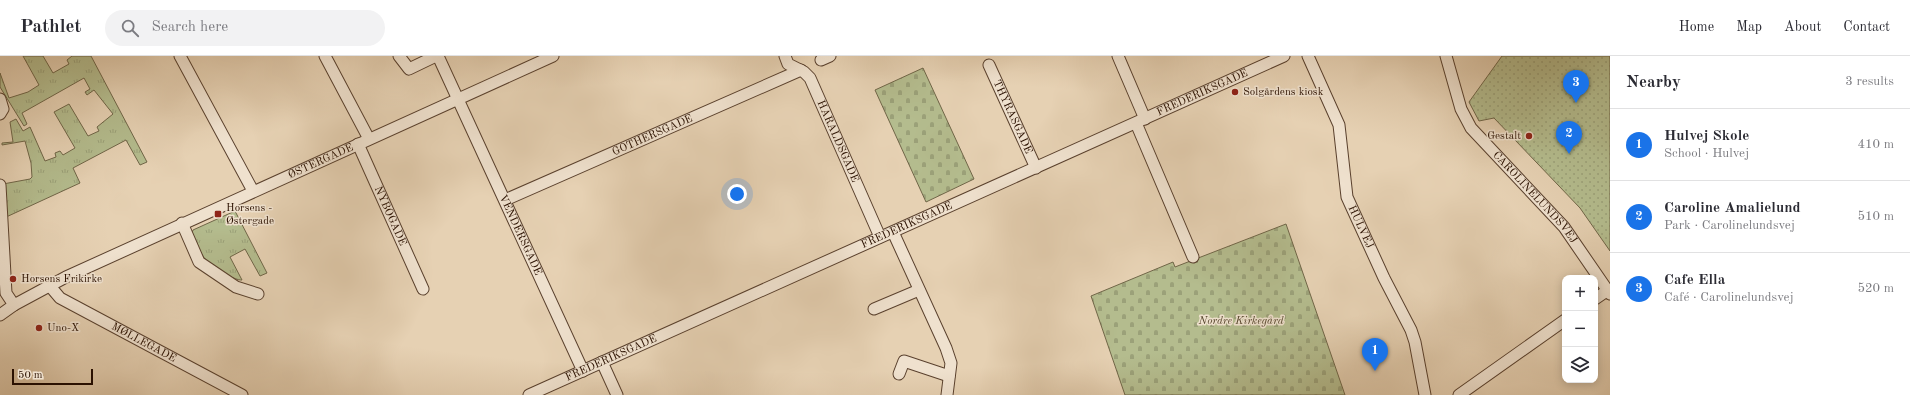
<!DOCTYPE html>
<html lang="en">
<head>
<meta charset="utf-8">
<style>
	:root { --surface:#fff; --page:#f2f2f3; --text:#2b2b33; --muted:#7c7c81; --line:#e1e1e2; --accent:#1a73e8 }
	body { margin:0; font-family:"Old Standard TT",serif; background:var(--page); color:var(--text) }
	.controls { position:absolute; right:12px; bottom:12px; display:grid; overflow:hidden; border-radius:8px; box-shadow:0 2px 10px #0003 }
	.controls button { width:36px; height:36px; display:grid; place-items:center; padding:0; border:0; border-bottom:1px solid var(--line); background:var(--surface); color:var(--text); font:20px sans-serif }
	.scale { position:absolute; left:12px; bottom:10px; width:81px; box-sizing:border-box; padding-left:4px; border:2px solid #2b1101; border-top:0; font-size:11px; line-height:14px; white-space:nowrap; color:#2b1101; -webkit-text-stroke:3px #efe1ce; paint-order:stroke }
	.you { position:absolute; left:737px; top:138px; width:14px; height:14px; margin:-10px; border:3px solid #fff; border-radius:50%; background:#1a73e8; box-shadow:0 0 0 6px #1a73e833 }
	.badge { display:grid; place-items:center; width:26px; height:26px; border-radius:50%; background:var(--accent); color:#fff; font-size:13px; font-weight:700 }
	.pin { position:absolute; translate:-50% -33px; filter:drop-shadow(0 1px 2px #0008) }
	.pin::after { content:''; position:absolute; top:21px; width:14px; height:12px; background:inherit; clip-path:polygon(0 0,100% 0,50% 100%) }
	.list { margin:0; padding:0; list-style:none }
	h2 { display:flex; justify-content:space-between; align-items:center; height:52px; margin:0; padding:0 16px; font-size:17px }
	h2 small { font-size:13px; font-weight:400; color:var(--muted) }
	.list li { display:grid; grid-template-columns:26px 1fr auto; gap:12px; align-items:center; box-sizing:border-box; height:72px; padding:0 16px; border-top:1px solid var(--line) }
	.list b { display:block; font-size:15px; white-space:nowrap }
	.list p { margin:0; font-size:13px; white-space:nowrap; color:var(--muted) }
	.list em { font-size:13px; font-style:normal; color:var(--muted) }
	.icon { flex:none; width:22px; height:22px; fill:none; stroke:currentColor; stroke-width:2; stroke-linecap:round; stroke-linejoin:round }
	.map { position:relative; flex:none; width:1610px; height:339px; overflow:hidden }
	header { display:flex; align-items:center; gap:24px; box-sizing:border-box; height:56px; padding:0 20px; background:var(--surface); border-bottom:1px solid var(--line) }
	header strong { font-size:19px }
	nav { display:flex; gap:22px; margin-inline-start:auto; font-size:14px }
	.search { width:280px; height:36px; background:var(--page); display:flex; align-items:center; gap:10px; box-sizing:border-box; padding:0 14px; border-radius:22px; color:var(--muted); font-size:15px }
	main { display:flex }
	aside { flex:1; background:var(--surface) }
	.map>svg:first-child { display:block }
	.grass { fill:url(#grass-tufts); stroke:#706648 }
	.cemetery { fill:url(#cemetery-stones); stroke:#706648 }
	.park { fill:url(#park-dots); stroke:#706648 }
	.lines { fill:none; stroke-linecap:round; stroke-linejoin:round }
	.minor-casing { stroke:#5a412e; stroke-width:13 }
	.minor { stroke:#efe1ce; stroke-width:11 }
	.poi-dot { fill:#8f2418; stroke:#efe1ce; stroke-width:1.5 }
	.labels { text-anchor:middle; dominant-baseline:central; stroke-width:3; stroke-linejoin:round; paint-order:stroke }
	.poi-label { font-size:11px; fill:#2b1101; stroke:#efe1ce; text-anchor:start }
	.street-label { font-size:11px; fill:#2b1101; stroke:#efe1ce }
	.park-label { font-size:11px; font-style:italic; fill:#54442b; stroke:#efe1ce }
</style>
</head>
<body>
<header>
<strong>Pathlet</strong>
<div class="search"><svg class="icon" aria-label="search" viewBox="0 0 24 24"><circle cx="10" cy="10" r="6"/><path d="M15 15l6 6"/></svg>Search here</div>
<nav><a>Home</a><a>Map</a><a>About</a><a>Contact</a></nav>
</header>
<main>
<div class="map">
<svg width="1610" height="339" viewBox="0 0 1610 339">
	<defs>
		<pattern id="grass-tufts" width="24" height="20" patternUnits="userSpaceOnUse"><rect width="24" height="20" fill="#b4bc8e"/><path d="M3 7l-1-3M5 7V3M7 7l1-3M15 17l-1-3M17 17v-4M19 17l1-3" fill="none" stroke="#9ba179"/></pattern>
		<pattern id="cemetery-stones" width="16" height="16" patternUnits="userSpaceOnUse"><rect width="16" height="16" fill="#b4bc8e"/><path d="M2 7V4a2 2 0 0 1 4 0v3zM10 15v-3a2 2 0 0 1 4 0v3z" fill="#9ba179"/></pattern>
		<pattern id="park-dots" width="8" height="8" patternUnits="userSpaceOnUse"><rect width="8" height="8" fill="#b4bc8e"/><path d="M2 2h.1M6 6h.1" fill="none" stroke="#9ba179" stroke-width="1.8" stroke-linecap="round"/></pattern>
	</defs>
	<rect width="100%" height="100%" fill="#e6d1b3"/>
	<filter id="stains"><feTurbulence type="fractalNoise" baseFrequency=".005" numOctaves="4"/><feColorMatrix values="0 0 0 0 .2 0 0 0 0 .09 0 0 0 0 .02 0 0 0 .5 -.17"/></filter>
	<radialGradient id="worn" r=".72"><stop offset=".6" stop-color="#630" stop-opacity="0"/><stop offset="1" stop-color="#630" stop-opacity=".3"/></radialGradient>
	<path class="grass" d="M23,0h20l10,17 16,-9 -2,-4 5,-4h19l56,106 -7,3 -14,-25 -53,28 7,15 -76,35 -1,-34 27,-5 2,-2 -1,-14 -6,-22 -23,4v-2l11,-1 -3,-20 6,-3 7,12 7,-4 15,34 11,-4 -1,-4 5,-2 3,4 12,-7 -21,-36 15,-8 19,32 11,-5 -2,-4 16,-13 -19,-24 -7,5 -2,-3 5,-3 -6,-11 -62,35 5,11 -3,2 -24,-39v-14l9,25 19,-6 11,-7z
		M235,155l32,62 -7,3 -15,-27 -15,8 12,23c-8,1 -35,-16 -39,-24 -5,-7 -7,-15 -11,-23l1,-3z"/>
	<path class="cemetery" d="M923,12l51,111 -48,23 -51,-112z
		M1286,168l59,171h-220l-34,-99 82,-34 2,5z"/>
	<path class="park" d="M1502,0h108v195l-30,-43 -86,-90 -15,3 -10,-19z"/>
	<g class="lines">
		<defs>
			<g id="minor">
				<path d="M180,0l73,135"/>
				<path d="M325,0l44,83"/>
				<path d="M399,0l10,13 27,-13"/>
				<path id="s1" d="M438,0l145,315"/>
				<path id="s2" d="M785,0l3,8 16,8 6,6 70,159"/>
				<path d="M1118,0l27,63"/>
				<path id="s3" d="M1308,0l31,69 8,72 37,81 27,52 4,12 10,53"/>
				<path id="s4" d="M1446,0l15,53 10,19 93,99 46,67"/>
				<path d="M821,4l9,-4"/>
				<path id="s5" d="M989,9l47,103"/>
				<path d="M0,43l3,10 -3,5"/>
				<path d="M1136,67l57,134"/>
				<path id="s6" d="M358,88l65,145"/>
				<path d="M0,129l6,108 8,12"/>
				<path id="s7" d="M505,144l296,-130"/>
				<path d="M182,167l17,39 37,25 22,7"/>
				<path d="M893,176l53,116 5,15 -4,32"/>
				<path id="s8" d="M49,229l11,13 182,97"/>
				<path d="M1595,243l13,-9"/>
				<path d="M874,253l45,-19"/>
				<path id="s9" d="M0,259l14,-10 52,-28 487,-221"/>
				<path d="M602,306l15,33"/>
				<path d="M899,318l5,-13 45,15"/>
				<path id="s10" d="M529,339l755,-339"/>
				<path d="M1459,339l106,-75"/>
			</g>
		</defs>
		<use href="#minor" class="minor-casing"/>
		<use href="#minor" class="minor"/>
	</g>
	<g class="poi-dot">
		<circle cx="1235" cy="36" r="4"/>
		<circle cx="1529" cy="80" r="4"/>
		<rect x="214" y="154" width="8" height="8" rx="2"/>
		<circle cx="13" cy="223" r="4"/>
		<circle cx="39" cy="272" r="4"/>
	</g>
	<g class="labels">
		<g class="poi-label">
			<text x="1243" y="36">Solgårdens kiosk</text>
			<text x="1521" y="80" text-anchor="end">Gestalt</text>
			<text x="226" y="152">Horsens -<tspan x="226" dy="13">Østergade</tspan></text>
			<text x="21" y="223">Horsens Frikirke</text>
			<text x="47" y="272">Uno-X</text>
		</g>
		<g class="street-label">
			<text stroke="none"><textPath href="#s10" startOffset="738">FREDERIKSGADE</textPath></text>
			<text stroke="none"><textPath href="#s5" startOffset="57">THYRASGADE</textPath></text>
			<text stroke="none"><textPath href="#s7" startOffset="161">GOTHERSGADE</textPath></text>
			<text stroke="none"><textPath href="#s2" startOffset="104">HARALDSGADE</textPath></text>
			<text stroke="none"><textPath href="#s9" startOffset="356">ØSTERGADE</textPath></text>
			<text stroke="none"><textPath href="#s4" startOffset="171">CAROLINELUNDSVEJ</textPath></text>
			<text stroke="none"><textPath href="#s6" startOffset="79">NYBOGADE</textPath></text>
			<text stroke="none"><textPath href="#s10" startOffset="414">FREDERIKSGADE</textPath></text>
			<text stroke="none"><textPath href="#s3" startOffset="181">HULVEJ</textPath></text>
			<text stroke="none"><textPath href="#s1" startOffset="197">VENDERSGADE</textPath></text>
			<text stroke="none"><textPath href="#s8" startOffset="112">MØLLEGADE</textPath></text>
			<text stroke="none"><textPath href="#s10" startOffset="90">FREDERIKSGADE</textPath></text>
		</g>
		<g class="park-label">
			<text x="1241" y="265">Nordre Kirkegård</text>
		</g>
	</g>
	<rect width="100%" height="100%" filter="url(#stains)"/>
	<rect width="100%" height="100%" fill="url(#worn)"/>
</svg>
<div class="controls">
<button>+</button>
<button>−</button>
<button><svg class="icon" aria-label="layers" viewBox="0 0 24 24"><path d="M12 4l9 5-9 5-9-5zM3 14l9 5 9-5"/></svg></button>
</div>
<div class="scale">50 m</div>
<div class="you"></div>
<div class="pin badge" style="left:1375px;top:315px">1</div>
<div class="pin badge" style="left:1569px;top:98px">2</div>
<div class="pin badge" style="left:1576px;top:47px">3</div>
</div>
<aside>
<h2>Nearby<small>3 results</small></h2>
<ul class="list">
<li><span class="badge">1</span><div><b>Hulvej Skole</b><p>School · Hulvej</p></div><em>410 m</em></li>
<li><span class="badge">2</span><div><b>Caroline Amalielund</b><p>Park · Carolinelundsvej</p></div><em>510 m</em></li>
<li><span class="badge">3</span><div><b>Cafe Ella</b><p>Café · Carolinelundsvej</p></div><em>520 m</em></li>
</ul>
</aside>
</main>
</body>
</html>
